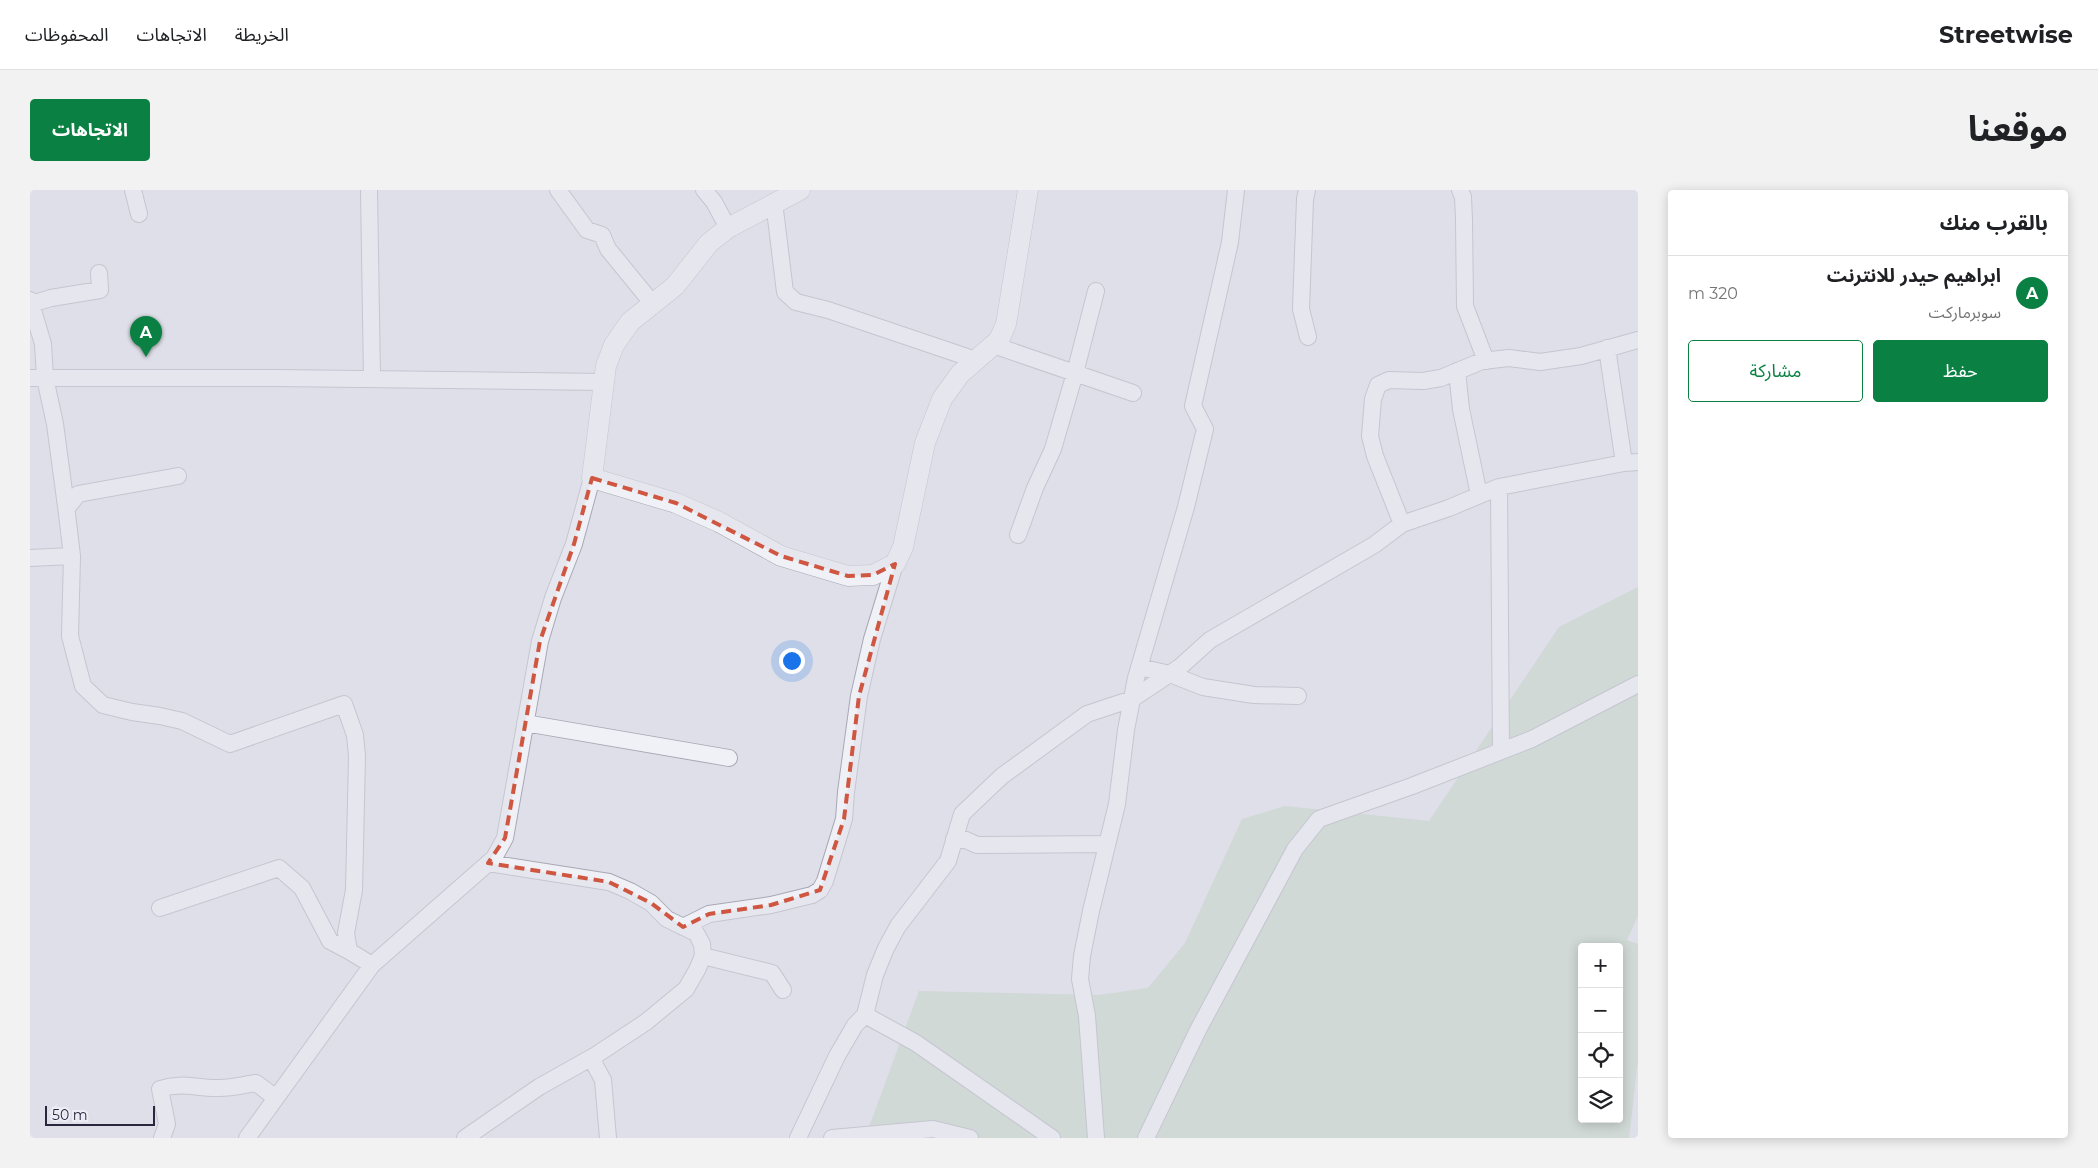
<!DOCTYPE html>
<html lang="ar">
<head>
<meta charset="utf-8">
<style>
	:root { --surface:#fff; --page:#f2f2f2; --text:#202124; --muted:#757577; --line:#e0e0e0; --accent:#0b8043 }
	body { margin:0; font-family:Montserrat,"Noto Sans Arabic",sans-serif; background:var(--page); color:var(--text); direction:rtl }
	.controls { position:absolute; right:15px; bottom:15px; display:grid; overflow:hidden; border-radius:5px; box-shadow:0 2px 12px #0003 }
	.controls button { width:45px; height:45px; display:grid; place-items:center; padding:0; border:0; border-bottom:1px solid var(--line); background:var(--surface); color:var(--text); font:25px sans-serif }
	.scale { position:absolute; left:15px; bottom:12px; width:110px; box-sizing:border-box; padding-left:5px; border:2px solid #27283e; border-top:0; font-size:14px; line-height:18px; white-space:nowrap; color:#27283e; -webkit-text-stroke:4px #edeef5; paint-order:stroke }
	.you { position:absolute; left:761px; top:470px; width:18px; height:18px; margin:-12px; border:4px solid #fff; border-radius:50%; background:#1a73e8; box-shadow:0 0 0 8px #1a73e833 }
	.badge { display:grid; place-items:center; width:32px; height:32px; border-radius:50%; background:var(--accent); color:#fff; font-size:16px; font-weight:700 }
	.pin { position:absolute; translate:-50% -41px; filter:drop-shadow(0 1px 2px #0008) }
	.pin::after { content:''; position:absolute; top:26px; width:18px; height:15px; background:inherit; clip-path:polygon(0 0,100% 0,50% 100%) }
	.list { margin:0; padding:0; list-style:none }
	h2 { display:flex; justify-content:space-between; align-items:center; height:65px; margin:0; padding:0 20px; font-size:21px }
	h2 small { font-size:16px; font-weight:400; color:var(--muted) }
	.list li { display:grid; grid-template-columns:32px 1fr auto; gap:15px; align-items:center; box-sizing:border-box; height:70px; padding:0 20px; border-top:1px solid var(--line) }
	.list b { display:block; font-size:19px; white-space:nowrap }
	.list p { margin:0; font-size:16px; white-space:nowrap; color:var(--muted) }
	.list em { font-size:16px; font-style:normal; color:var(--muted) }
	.actions { display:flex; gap:10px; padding:15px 20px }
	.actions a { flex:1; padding:11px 0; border:1px solid var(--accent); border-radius:5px; text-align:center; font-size:18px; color:var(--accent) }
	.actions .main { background:var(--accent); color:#fff }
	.icon { flex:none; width:28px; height:28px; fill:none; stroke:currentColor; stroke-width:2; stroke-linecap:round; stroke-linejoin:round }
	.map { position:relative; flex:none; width:1608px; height:948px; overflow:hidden; direction:ltr; border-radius:5px }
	header { display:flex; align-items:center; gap:30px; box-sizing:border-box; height:70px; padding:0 25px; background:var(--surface); border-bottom:1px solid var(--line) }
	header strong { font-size:24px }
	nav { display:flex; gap:28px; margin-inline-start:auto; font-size:18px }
	.intro { display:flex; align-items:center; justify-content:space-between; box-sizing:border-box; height:120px; padding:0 30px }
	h1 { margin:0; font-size:35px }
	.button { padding:12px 22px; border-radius:5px; background:var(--accent); color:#fff; font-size:18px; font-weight:700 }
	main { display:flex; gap:30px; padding:0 30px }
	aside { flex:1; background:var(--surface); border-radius:5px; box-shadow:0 2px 12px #0003 }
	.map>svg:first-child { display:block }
	.green { fill:#bfd2c0; fill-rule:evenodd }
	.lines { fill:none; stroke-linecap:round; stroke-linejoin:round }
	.minor-casing { stroke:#a7a8b5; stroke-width:18 }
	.tertiary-casing { stroke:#a7a8b5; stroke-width:21 }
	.minor { stroke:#f0f1f6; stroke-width:16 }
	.tertiary { stroke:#f0f1f6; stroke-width:20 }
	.marked { fill:none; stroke:#cf5640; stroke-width:4; stroke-dasharray:10 6; stroke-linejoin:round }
</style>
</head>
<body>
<header>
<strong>Streetwise</strong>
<nav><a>الخريطة</a><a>الاتجاهات</a><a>المحفوظات</a></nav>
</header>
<div class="intro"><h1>موقعنا</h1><a class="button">الاتجاهات</a></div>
<main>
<aside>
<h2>بالقرب منك<small></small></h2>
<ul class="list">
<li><span class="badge">A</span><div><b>ابراهيم حيدر للانترنت</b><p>سوبرماركت</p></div><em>320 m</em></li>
</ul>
<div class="actions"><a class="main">حفظ</a><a>مشاركة</a></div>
</aside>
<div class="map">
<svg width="1608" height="948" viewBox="0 0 1608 948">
	<rect width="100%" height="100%" fill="#dedfe8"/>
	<path class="green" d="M1608,397v329l-11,24 11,4v116l-9,78h-764l54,-147 180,4 49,-7 37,-45 57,-124 43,-13 144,15 130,-194zM1552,757h37v172h-37z"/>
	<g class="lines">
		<defs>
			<path id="minor" d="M103,0l6,24
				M339,0l3,189
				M528,0l29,40 15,5 6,14 45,55
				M674,0l10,12 14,26
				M1277,0l-2,9 -4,110 7,28
				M1430,0l3,7 1,23 1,86 21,55
				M744,12l11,90 11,10 32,8 148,50
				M0,110l13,44 2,34 10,46 12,90 5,42 -2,80 13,50 20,19 29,7 28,4 22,5 48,23 114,-40 11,31 2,21 -3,134 -8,43 3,18 23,14
				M1,114l20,-6 49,-8 -1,-17
				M963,155l140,48
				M1577,158l17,115
				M1427,181l4,38 18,86
				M0,188h246l328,4
				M1469,297l2,264
				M37,318l11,-14 100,-18
				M1372,334l-27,-68 -5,-20 3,-37 5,-14 11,-5 34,1 18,-3 41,-17 27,-3 31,4 41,-6 57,-16
				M988,345l17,-47 18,-39 22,-76 21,-82
				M0,368l42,-2
				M1109,477l31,7 33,13 51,8 44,1
				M495,533l204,35
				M924,649l12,1 11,5 130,-1
				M130,718l119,-40 23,20 28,53 19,10
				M653,737l26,-13 62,-9 41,-10 8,-5 5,-9 19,-62 2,-27 13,-96 13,-57 23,-75
				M673,766l69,17 11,17
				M835,825l51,28 136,95
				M561,868l12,22 5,58
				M132,948l5,-14 -7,-35c22,-7 35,-1 56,-1 13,1 27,-3 40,-5l20,15
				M217,948l125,-173 122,-107 11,-20 35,-197 13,-43 21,-54 18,-66
				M435,948l74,-51 57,-32 50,-33 40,-33 11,-19 6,-14 -1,-12 -6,-11 -29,-14 -16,-16 -21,-12 -21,-9 -121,-19
				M768,948l39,-82 18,-31 10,-10 10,-40 11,-27 12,-22 50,-65 14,-47 40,-38 85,-62 45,-15 48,-32 30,-27 164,-95 28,-21 47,-16 50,-21 125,-24 14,-1
				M802,948l101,-9 37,9
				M1066,948l-9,-122 -7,-37 2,-23 9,-45 26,-107 9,-74 10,-52 50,-171 19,-78 -12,-23 37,-164 6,-52
				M1116,948l52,-108 97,-181 24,-30 93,-33 120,-47 106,-55"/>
			<path id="tertiary" d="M770,0l-72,38 -19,15 -34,43 -45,36 -16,23 -8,21 -14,112 84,25 43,19 62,34 67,20 25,-1 22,-11 8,-17 22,-104 17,-44 18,-25 39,-34 7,-16 22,-134"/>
		</defs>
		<use href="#minor" class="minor-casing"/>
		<use href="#tertiary" class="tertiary-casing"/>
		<use href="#minor" class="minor"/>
		<use href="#tertiary" class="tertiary"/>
	</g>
	<path d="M0 0H1608V948H0ZM562,288l84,25 105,53 67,20 25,-1 22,-11 -36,132 -15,123 -24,71 -49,15 -62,9 -26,13 -32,-24 -42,-21 -121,-19 17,-25 35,-197 34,-97z" fill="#dedfe8" fill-opacity=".55" fill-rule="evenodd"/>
	<path class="marked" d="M562,288l84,25 105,53 67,20 25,-1 22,-11 -36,132 -15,123 -24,71 -49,15 -62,9 -26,13 -32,-24 -42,-21 -121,-19 17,-25 35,-197 34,-97z"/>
</svg>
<div class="controls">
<button>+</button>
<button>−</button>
<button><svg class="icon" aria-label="locate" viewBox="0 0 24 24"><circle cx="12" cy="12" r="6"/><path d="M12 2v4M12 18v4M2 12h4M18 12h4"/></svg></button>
<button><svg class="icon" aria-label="layers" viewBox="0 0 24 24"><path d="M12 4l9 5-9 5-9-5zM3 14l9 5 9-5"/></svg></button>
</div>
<div class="scale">50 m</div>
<div class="you"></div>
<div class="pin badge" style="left:116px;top:167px">A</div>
</div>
</main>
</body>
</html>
